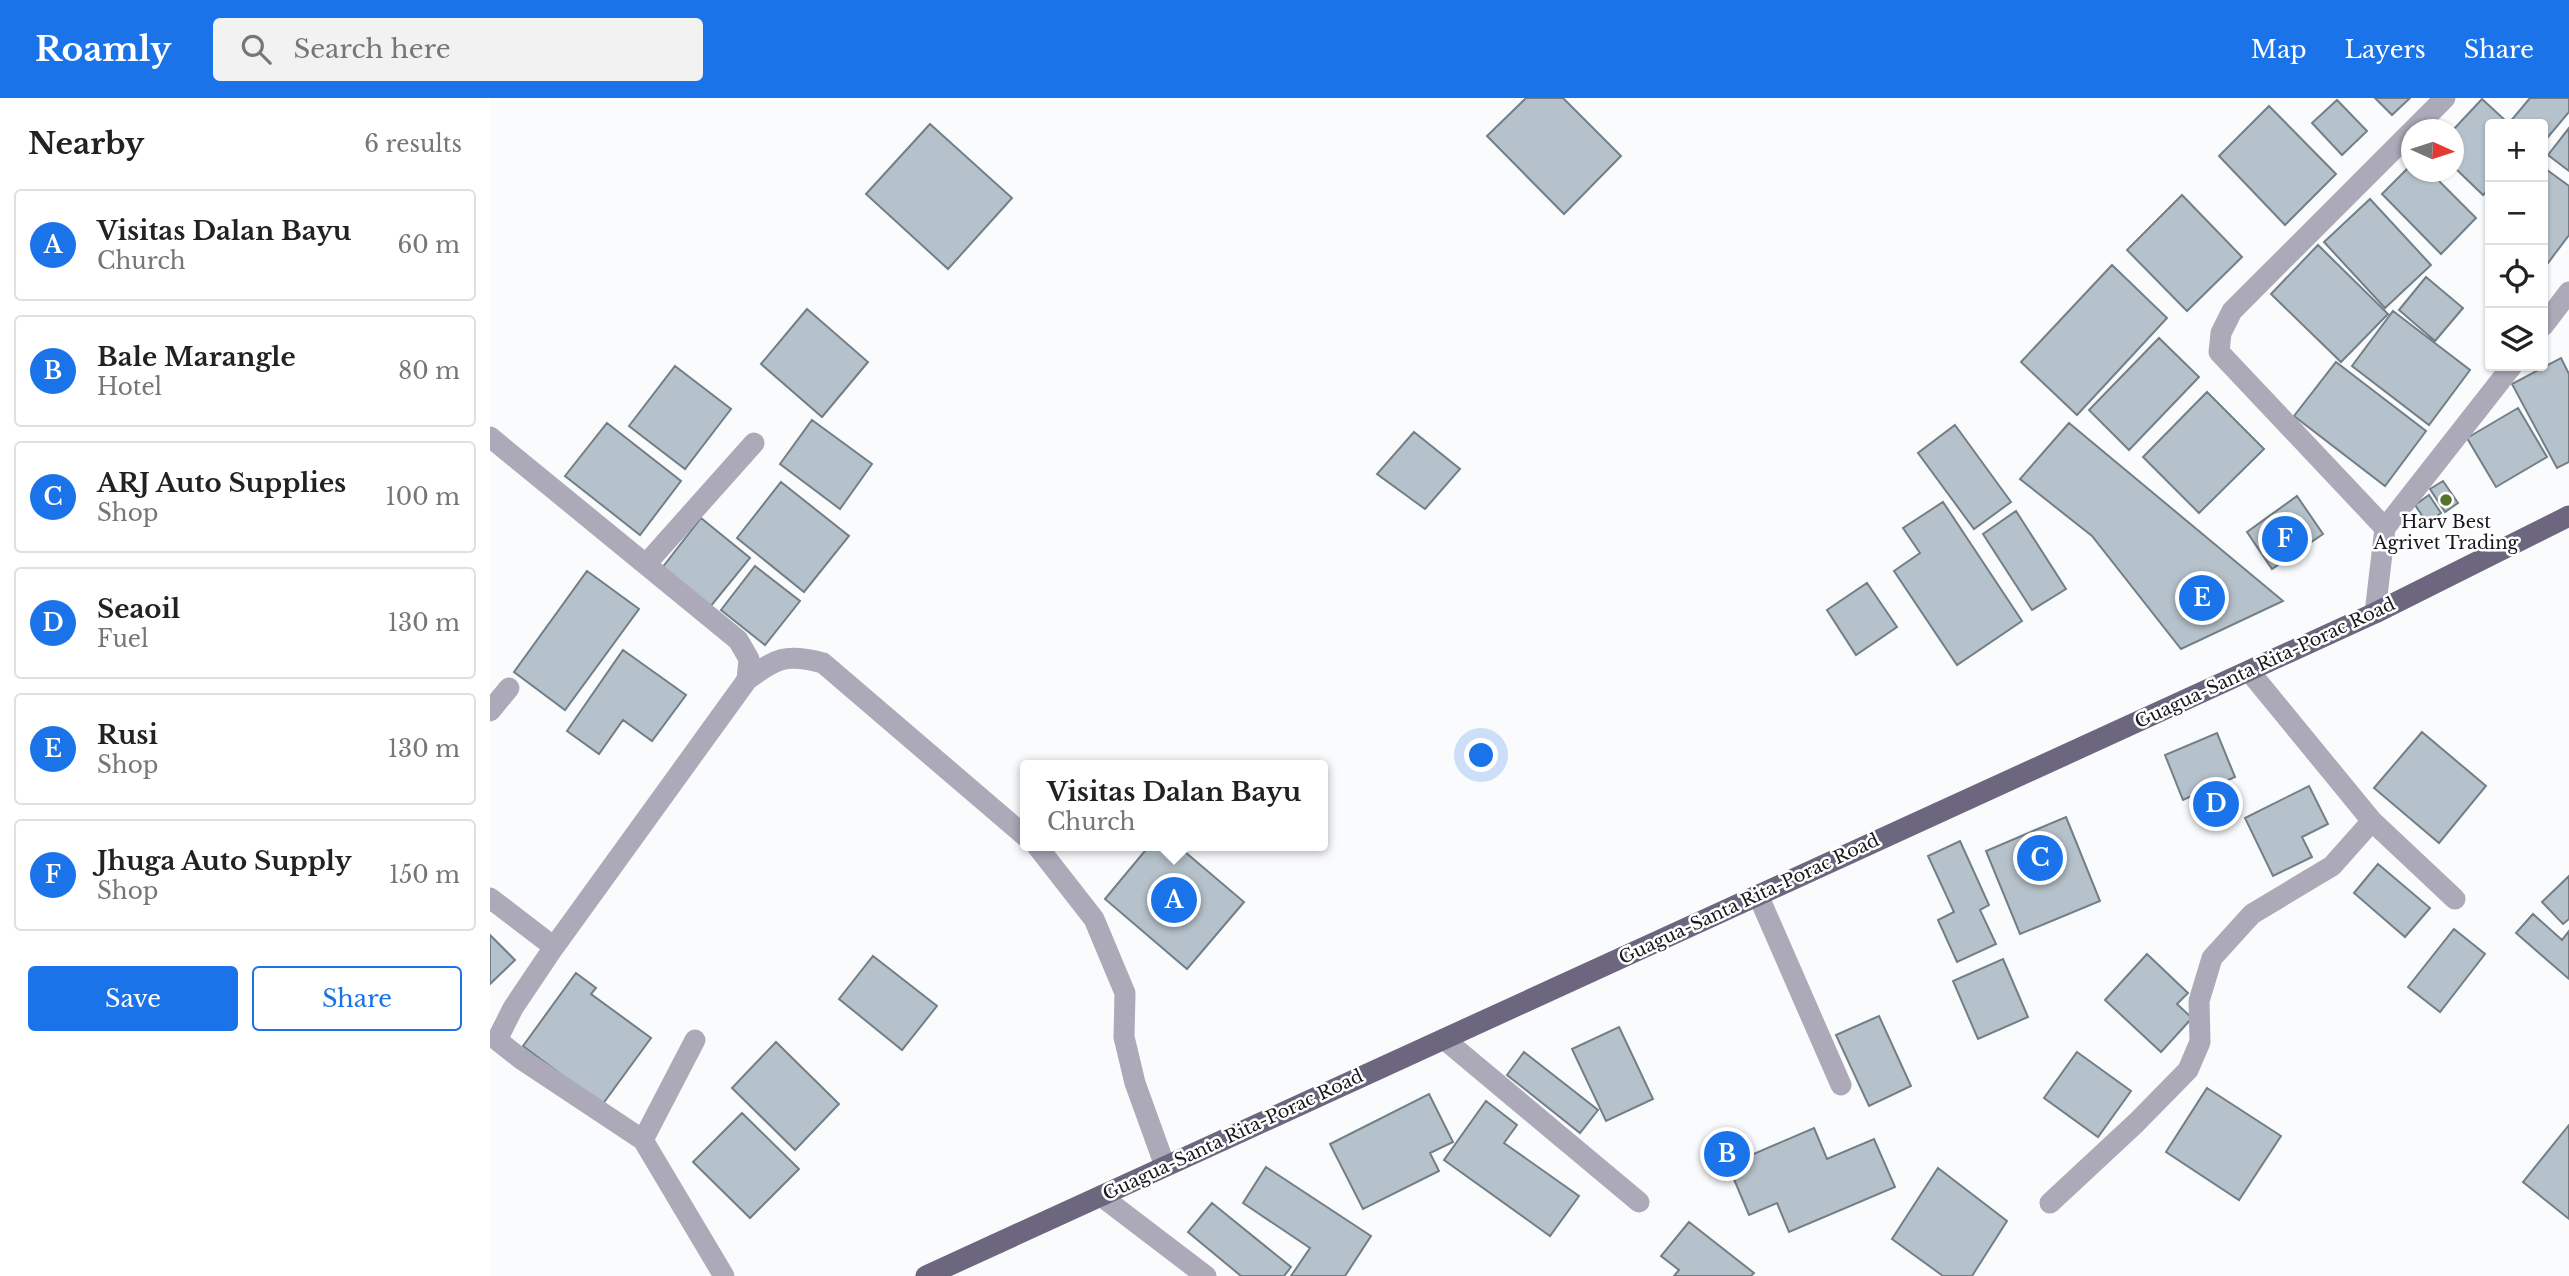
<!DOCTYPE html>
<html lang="en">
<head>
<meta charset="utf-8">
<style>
	:root { --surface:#fff; --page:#f2f2f2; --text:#222; --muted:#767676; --line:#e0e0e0; --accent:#1a73e8 }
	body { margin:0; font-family:"Libre Baskerville",serif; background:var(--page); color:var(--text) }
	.controls { position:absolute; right:21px; top:21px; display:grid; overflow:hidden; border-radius:7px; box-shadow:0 2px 5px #0004 }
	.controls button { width:63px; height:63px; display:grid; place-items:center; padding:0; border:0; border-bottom:2px solid var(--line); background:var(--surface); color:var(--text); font:35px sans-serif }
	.compass { position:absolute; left:1911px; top:21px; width:63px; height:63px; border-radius:50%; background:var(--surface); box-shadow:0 2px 5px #0004; rotate:93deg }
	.you { position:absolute; left:992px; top:658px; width:24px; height:24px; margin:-18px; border:5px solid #fff; border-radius:50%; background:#1a73e8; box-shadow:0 0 0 10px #1a73e833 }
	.badge { display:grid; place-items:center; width:46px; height:46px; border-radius:50%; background:var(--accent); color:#fff; font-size:23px; font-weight:700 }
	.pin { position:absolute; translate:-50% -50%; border:4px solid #fff; box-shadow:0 2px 7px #0006 }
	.popup { position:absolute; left:530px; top:662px; width:308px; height:91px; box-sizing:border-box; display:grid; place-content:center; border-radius:7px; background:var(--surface); filter:drop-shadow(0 2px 5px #0005); font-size:23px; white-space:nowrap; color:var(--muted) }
	.popup b { font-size:26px; color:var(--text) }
	.popup::after { content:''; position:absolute; left:50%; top:100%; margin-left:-14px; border:14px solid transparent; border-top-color:var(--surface) }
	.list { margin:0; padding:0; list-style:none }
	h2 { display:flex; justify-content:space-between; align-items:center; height:91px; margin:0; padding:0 28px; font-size:30px }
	h2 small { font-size:23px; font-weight:400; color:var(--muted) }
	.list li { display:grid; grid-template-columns:46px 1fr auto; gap:21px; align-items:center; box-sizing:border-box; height:112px; margin:0 14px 14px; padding:0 14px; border:2px solid var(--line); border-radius:7px }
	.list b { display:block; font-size:26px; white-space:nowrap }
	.list p { margin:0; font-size:23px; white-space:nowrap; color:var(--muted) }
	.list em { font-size:23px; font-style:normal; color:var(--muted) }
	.actions { display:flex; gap:14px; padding:21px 28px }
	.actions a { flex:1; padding:16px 0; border:2px solid var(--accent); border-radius:7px; text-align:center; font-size:24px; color:var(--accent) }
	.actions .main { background:var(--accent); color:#fff }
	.icon { flex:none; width:38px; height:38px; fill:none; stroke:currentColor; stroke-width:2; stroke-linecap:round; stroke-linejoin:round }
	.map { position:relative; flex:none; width:2079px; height:1178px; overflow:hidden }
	header { display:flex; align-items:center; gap:42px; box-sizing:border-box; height:98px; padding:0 35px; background:var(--accent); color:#fff }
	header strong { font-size:33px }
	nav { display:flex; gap:38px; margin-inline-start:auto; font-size:24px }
	.search { width:490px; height:63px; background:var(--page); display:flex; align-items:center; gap:18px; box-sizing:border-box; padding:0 24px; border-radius:7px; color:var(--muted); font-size:26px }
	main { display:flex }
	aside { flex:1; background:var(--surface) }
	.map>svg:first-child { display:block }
	.building { fill:#b6c2cb; stroke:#737f87; stroke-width:2 }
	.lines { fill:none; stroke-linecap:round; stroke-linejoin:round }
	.minor { stroke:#aca9b8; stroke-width:21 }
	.major { stroke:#6c667f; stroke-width:21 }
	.poi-dot { fill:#567429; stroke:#fff; stroke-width:2.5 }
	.labels { text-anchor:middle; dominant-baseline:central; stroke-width:5; stroke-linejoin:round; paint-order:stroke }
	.poi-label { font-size:18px; fill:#18191e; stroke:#fff }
	.street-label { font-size:18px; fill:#18191e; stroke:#fff }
</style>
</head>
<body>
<header>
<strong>Roamly</strong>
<div class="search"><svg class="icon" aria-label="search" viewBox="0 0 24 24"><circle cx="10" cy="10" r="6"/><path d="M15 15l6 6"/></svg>Search here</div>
<nav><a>Map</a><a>Layers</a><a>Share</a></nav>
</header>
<main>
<aside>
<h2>Nearby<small>6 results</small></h2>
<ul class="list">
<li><span class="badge">A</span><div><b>Visitas Dalan Bayu</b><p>Church</p></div><em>60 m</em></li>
<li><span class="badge">B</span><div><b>Bale Marangle</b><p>Hotel</p></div><em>80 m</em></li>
<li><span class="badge">C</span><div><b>ARJ Auto Supplies</b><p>Shop</p></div><em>100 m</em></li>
<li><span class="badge">D</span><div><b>Seaoil</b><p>Fuel</p></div><em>130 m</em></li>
<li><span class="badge">E</span><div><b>Rusi</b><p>Shop</p></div><em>130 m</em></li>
<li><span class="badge">F</span><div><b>Jhuga Auto Supply</b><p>Shop</p></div><em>150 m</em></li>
</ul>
<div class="actions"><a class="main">Save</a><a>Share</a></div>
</aside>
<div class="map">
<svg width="2079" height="1178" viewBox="0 0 2079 1178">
	<rect width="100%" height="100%" fill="#fafbfd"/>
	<path class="building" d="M1036,0h37l58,58 -57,58 -77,-78z
		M1885,0h35l-18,17z
		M2040,0h39v14l-26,31v-19l-34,-1z
		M1992,1l25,23 -2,2h-15v64l-7,7 -29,-28 -1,-37z
		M1847,2l30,31 -25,24 -30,-32z
		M1779,8l67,68 -51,51 -66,-69z
		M440,26l82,74 -64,71 -82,-75z
		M2079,30v43l-21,-16z
		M1922,66v8h18l46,46 -35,36 -59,-60z
		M2053,69l26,19v49l-21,28 -5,-4z
		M1692,97l60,62 -55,54 -60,-61z
		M1880,101l61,66 -46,43 -61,-66z
		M1828,147l70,69 -47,48 -70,-68z
		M1622,167l55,53 -90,97 -56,-53z
		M1936,179l37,31 -28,33 -36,-31z
		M317,211l61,53 -46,55 -61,-53z
		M1903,213l77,59 -41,55 -77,-59z
		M1669,240l40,39 -70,73 -40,-40z
		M2071,260l8,16v88l-12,6 -45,-84z
		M1846,264l90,69 -41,55 -91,-70z
		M185,268l56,43 -46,60 -56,-43z
		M1717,294l57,57 -65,64 -56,-56z
		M2028,310l29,49 -51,30 -29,-49z
		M322,322l60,44 -32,45 -60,-45z
		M117,325l74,58 -41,54 -75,-59z
		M1579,325l214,178 -102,48 -89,-113 -72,-57z
		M1465,327l56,77 -37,27 -56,-76z
		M924,334l46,37 -35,40 -48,-35z
		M1953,383l15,22 -13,9 -15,-23z
		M291,384l68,54 -45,56 -67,-54z
		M1939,397l12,18 -14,10 -12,-18z
		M1807,398l26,38 -51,35 -25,-37z
		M1453,404l79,119 -65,44 -63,-94 26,-18 -17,-25z
		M1526,413l50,78 -34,21 -49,-76z
		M211,420l49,40 -40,49 -48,-39z
		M265,468l45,35 -35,44 -44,-35z
		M97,473l52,38 -74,101 -51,-38z
		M1377,485l30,44 -41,28 -29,-45z
		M133,552l63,45 -34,46 -29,-21 -24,34 -32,-23z
		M1932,634l64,54 -47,57 -65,-55z
		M1727,635l18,44 -52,23 -18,-45z
		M1819,688l19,38 -26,13 10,20 -39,19 -28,-58z
		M1576,719l34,84 -80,33 -34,-83z
		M1470,743l29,64 -9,5 16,34 -39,18 -19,-42 16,-8 -26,-56z
		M659,748h29l66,56 -57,67 -82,-70z
		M1888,766l52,44 -25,29 -51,-44z
		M2079,778v43l-6,5 -21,-22z
		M2043,816l29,26 7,-9v48l-53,-46z
		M1964,831l31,25 -45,58 -32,-25z
		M0,837l25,25 -25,24z
		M1657,856l41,39 -11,11 15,14 -31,34 -56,-52z
		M383,858l64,50 -35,44 -63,-51z
		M1513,861l25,58 -50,22 -25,-58z
		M86,875l20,15 -5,6 60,44 -49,67 -79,-59z
		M1389,918l32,70 -42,20 -33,-71z
		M1129,929l34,72 -47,22 -34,-72z
		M286,944l63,62 -44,46 -63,-62z
		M1034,954l74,58 -18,23 -73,-58z
		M1587,954l54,39 -33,46 -54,-39z
		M1717,990l74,48 -42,64 -73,-48z
		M939,996l24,48 -23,11 9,18 -76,38 -33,-65z
		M996,1003l31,24 -13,18 75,53 -29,40 -106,-76z
		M252,1015l57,56 -49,49 -57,-56z
		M2079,1027v94l-46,-37z
		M1324,1030l13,31 47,-20 21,48 -106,45 -12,-29 -28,12 -21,-50z
		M776,1069l105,69 -26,40h-54l19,-28 -67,-45z
		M1448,1070l69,53 -35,55h-29l-51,-37z
		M722,1105l79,64 -7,9h-43l-53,-44z
		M1199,1124l65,51 -3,3h-77l5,-6 -18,-14z"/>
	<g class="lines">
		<path class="minor" d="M1923,32l32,-32
			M2053,228l26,-34
			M0,339l248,203 11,19 -2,21 -193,267 -41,61 -16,32 24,19 122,81 81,136
			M1895,430l-166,-176 2,-19 11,-22 180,-180
			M157,465l107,-120
			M1885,515l10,-85 127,-162
			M1759,573l123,150 83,78
			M257,582c29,-22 39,-27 76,-17l202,173
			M0,613l19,-23
			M547,748l57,73 31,74 -1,44 11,46 30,83
			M1268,797l83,190
			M0,800l64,49
			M954,941l195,163
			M153,1042l52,-100
			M611,1098l105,80
			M1560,1105l86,-80 52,-53 12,-28 -1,-41 13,-43 40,-44 80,-48 40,-45"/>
		<path class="major" d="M436,1178l1449,-663 194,-97"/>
	</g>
	<circle class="poi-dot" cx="1956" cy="402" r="7"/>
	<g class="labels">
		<g class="poi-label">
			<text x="1956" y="424">Harv Best<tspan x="1956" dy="21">Agrivet Trading</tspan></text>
		</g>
		<g class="street-label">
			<text transform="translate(1775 565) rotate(-25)">Guagua-Santa Rita-Porac Road</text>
			<text transform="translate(1259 801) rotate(-25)">Guagua-Santa Rita-Porac Road</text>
			<text transform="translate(743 1037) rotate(-25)">Guagua-Santa Rita-Porac Road</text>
		</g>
	</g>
</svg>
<div class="controls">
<button>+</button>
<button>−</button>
<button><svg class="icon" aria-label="locate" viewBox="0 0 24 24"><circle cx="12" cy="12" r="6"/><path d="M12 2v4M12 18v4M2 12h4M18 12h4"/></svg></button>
<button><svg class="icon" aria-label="layers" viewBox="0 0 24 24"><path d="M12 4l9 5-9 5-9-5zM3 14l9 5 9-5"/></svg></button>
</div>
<svg class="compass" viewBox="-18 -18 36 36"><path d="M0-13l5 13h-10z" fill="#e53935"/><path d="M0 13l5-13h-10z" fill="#767676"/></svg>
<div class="you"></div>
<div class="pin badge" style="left:684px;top:802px">A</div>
<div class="popup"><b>Visitas Dalan Bayu</b>Church</div>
<div class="pin badge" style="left:1237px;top:1056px">B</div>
<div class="pin badge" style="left:1550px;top:760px">C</div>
<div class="pin badge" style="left:1726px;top:706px">D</div>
<div class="pin badge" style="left:1712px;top:500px">E</div>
<div class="pin badge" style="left:1795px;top:441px">F</div>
</div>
</main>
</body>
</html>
